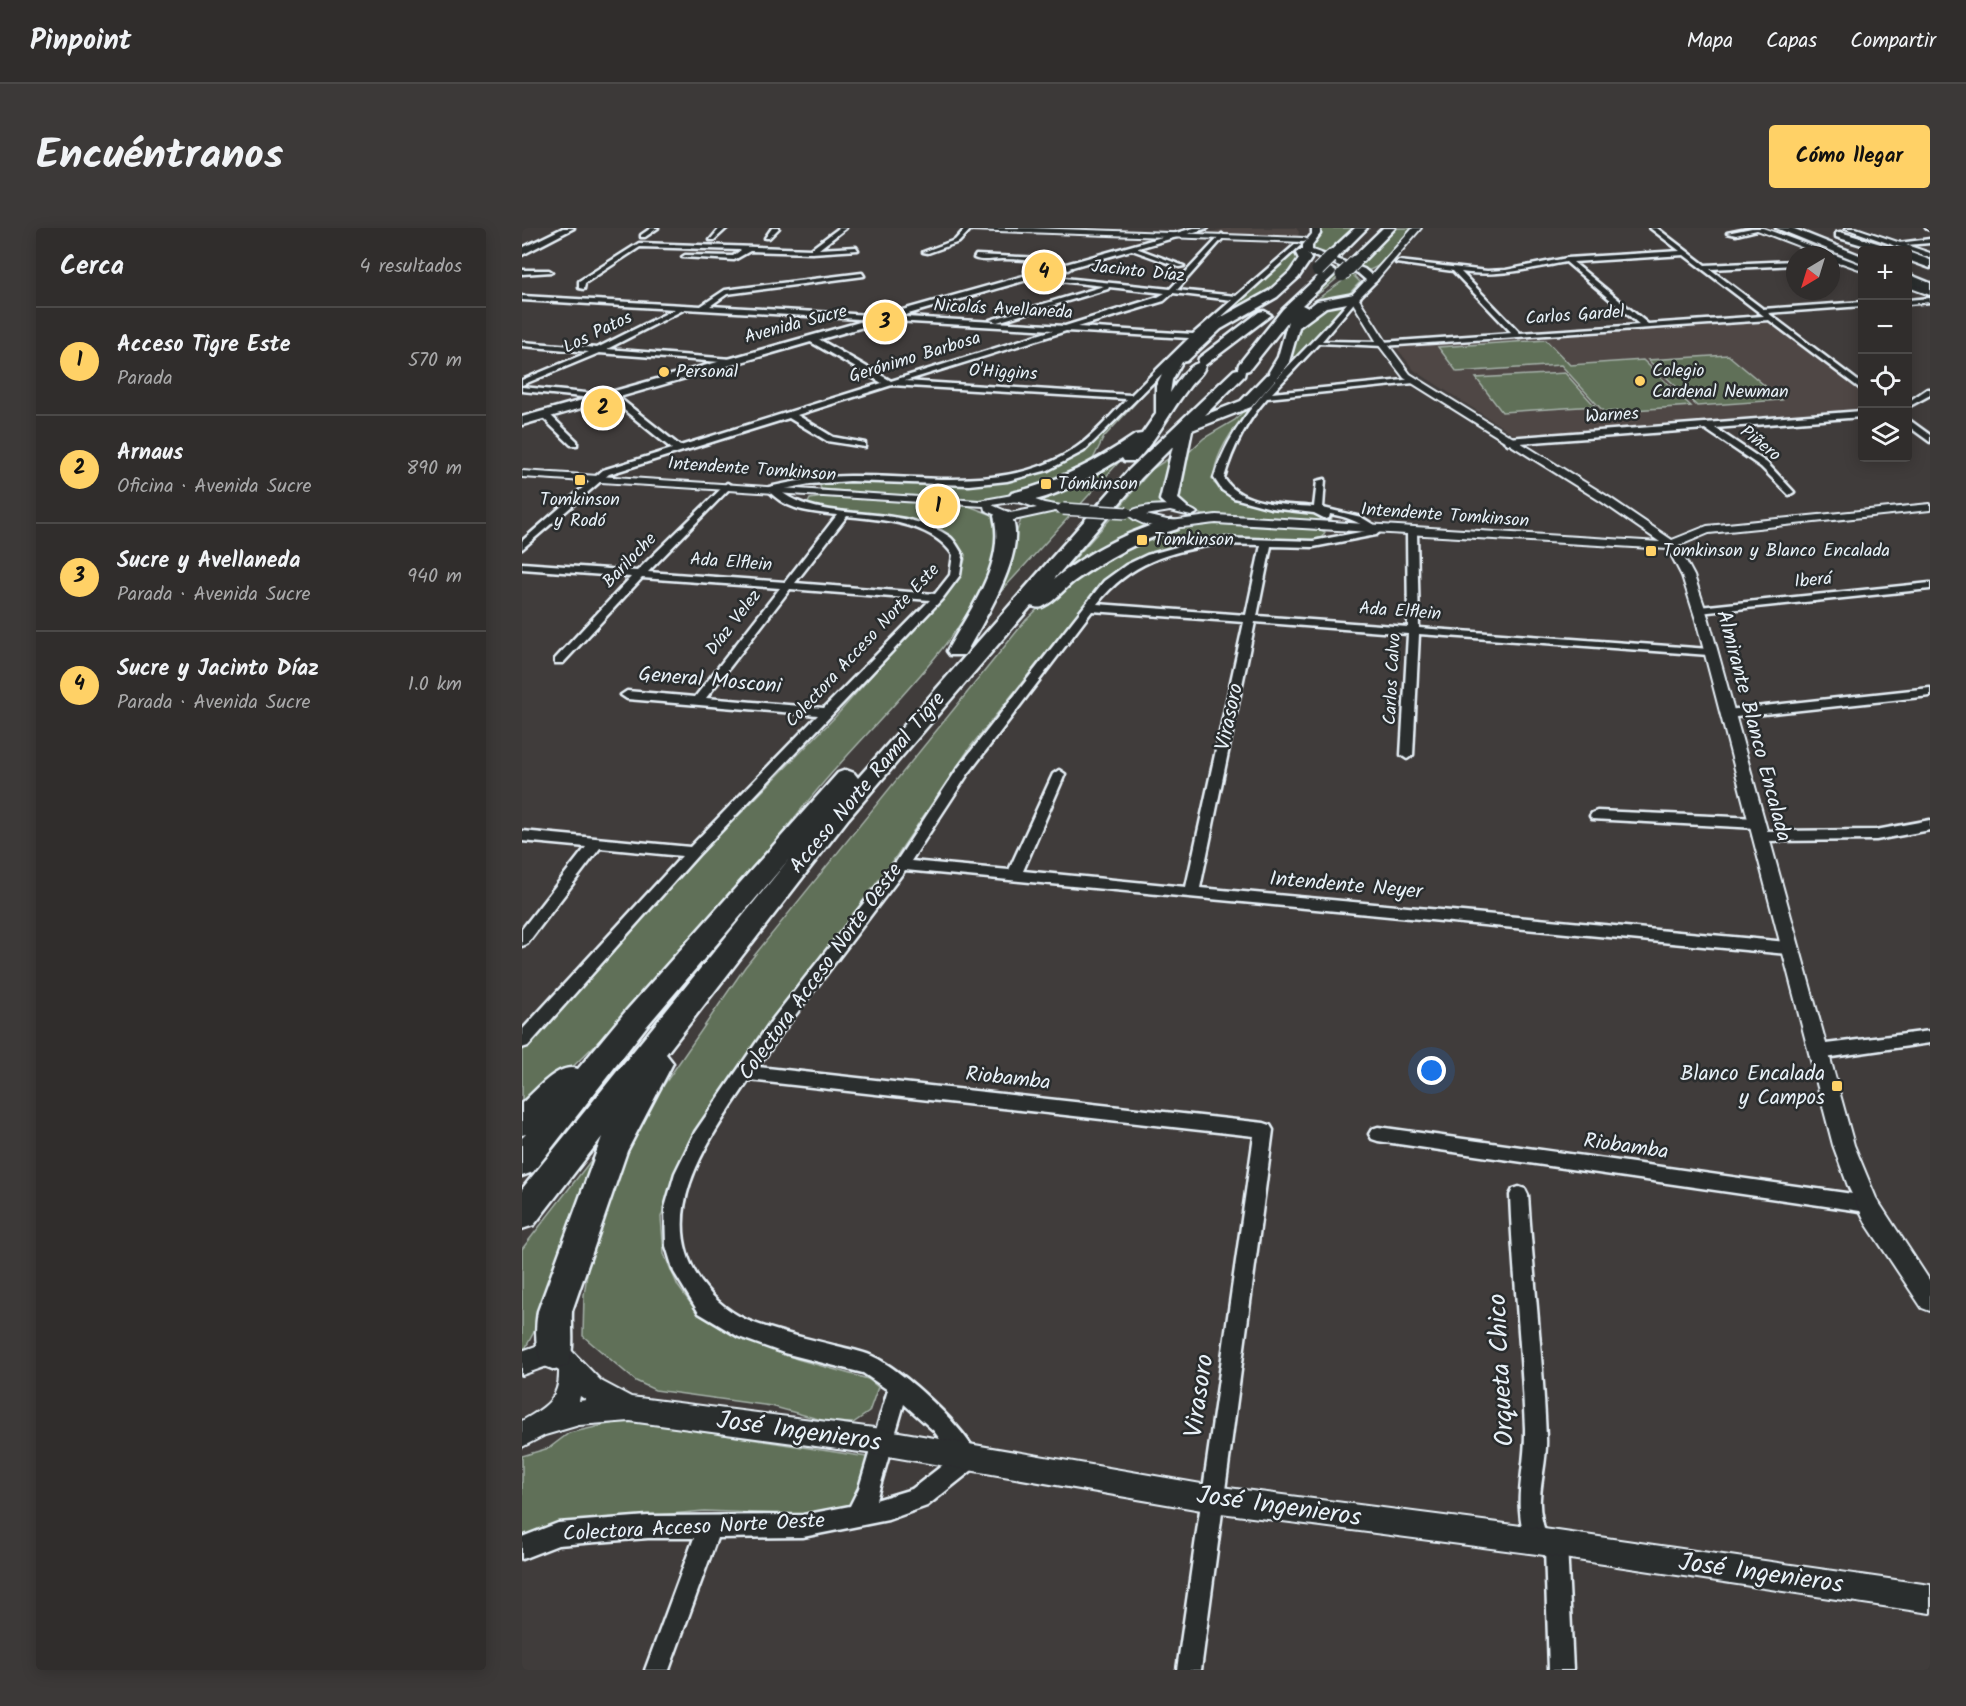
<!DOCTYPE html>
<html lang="es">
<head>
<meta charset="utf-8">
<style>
	:root { --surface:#302d2c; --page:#3c3938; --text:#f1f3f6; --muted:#a8a8a9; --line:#4b4948; --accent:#ffd166 }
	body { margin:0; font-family:Kalam,sans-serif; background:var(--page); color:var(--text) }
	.controls { position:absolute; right:18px; top:18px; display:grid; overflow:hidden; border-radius:6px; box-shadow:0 3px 15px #0003 }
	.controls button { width:54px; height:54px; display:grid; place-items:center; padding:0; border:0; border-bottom:2px solid var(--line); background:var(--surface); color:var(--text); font:30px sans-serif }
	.compass { position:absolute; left:1264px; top:18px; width:54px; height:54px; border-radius:50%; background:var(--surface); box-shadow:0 3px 15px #0003; rotate:218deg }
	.you { position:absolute; left:910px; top:843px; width:21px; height:21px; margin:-15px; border:4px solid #fff; border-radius:50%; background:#1a73e8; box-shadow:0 0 0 9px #1a73e833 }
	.badge { display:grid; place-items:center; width:39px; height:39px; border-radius:50%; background:var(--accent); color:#111; font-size:20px; font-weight:700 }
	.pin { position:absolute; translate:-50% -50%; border:3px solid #fff; box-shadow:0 2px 6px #0006 }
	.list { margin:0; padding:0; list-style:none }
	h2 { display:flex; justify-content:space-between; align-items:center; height:78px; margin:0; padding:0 24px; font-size:26px }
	h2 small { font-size:20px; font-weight:400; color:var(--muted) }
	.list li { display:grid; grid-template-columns:39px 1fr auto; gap:18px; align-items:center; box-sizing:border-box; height:108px; padding:0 24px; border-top:2px solid var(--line) }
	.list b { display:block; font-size:22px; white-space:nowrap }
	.list p { margin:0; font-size:20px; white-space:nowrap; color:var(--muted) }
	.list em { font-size:20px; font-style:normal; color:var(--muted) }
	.icon { flex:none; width:33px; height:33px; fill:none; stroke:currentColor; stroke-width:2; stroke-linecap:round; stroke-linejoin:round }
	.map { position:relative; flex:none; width:1408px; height:1442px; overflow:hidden; border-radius:6px }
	header { display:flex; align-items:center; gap:36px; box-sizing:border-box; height:84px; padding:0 30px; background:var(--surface); border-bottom:2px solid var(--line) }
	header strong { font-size:28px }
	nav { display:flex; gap:33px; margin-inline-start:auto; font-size:21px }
	.intro { display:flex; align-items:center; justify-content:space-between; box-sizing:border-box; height:144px; padding:0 36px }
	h1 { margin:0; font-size:42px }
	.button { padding:15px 27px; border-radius:6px; background:var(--accent); color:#111; font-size:21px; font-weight:700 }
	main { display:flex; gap:36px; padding:0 36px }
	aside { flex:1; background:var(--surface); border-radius:6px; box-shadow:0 3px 15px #0003 }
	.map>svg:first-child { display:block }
	.built { fill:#4f4744 }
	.green { fill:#617058; stroke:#a4b0a8; stroke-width:1.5 }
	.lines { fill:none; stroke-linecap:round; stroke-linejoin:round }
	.minor-casing { stroke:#e8f1f8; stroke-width:5 }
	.tertiary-casing { stroke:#e8f1f8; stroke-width:4 }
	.secondary-casing { stroke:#e8f1f8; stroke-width:5 }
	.motorway-casing { stroke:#e8f1f8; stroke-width:5 }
	.minor { fill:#2a2d2e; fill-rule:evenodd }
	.tertiary { fill:#2a2d2e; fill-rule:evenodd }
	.secondary { fill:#2a2d2e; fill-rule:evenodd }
	.motorway { fill:#2a2d2e; fill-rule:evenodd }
	.tertiary-bridge-casing { stroke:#e8f1f8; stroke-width:14; stroke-linecap:butt }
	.motorway-bridge-casing { stroke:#e8f1f8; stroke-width:15; stroke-linecap:butt }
	.tertiary-bridge { stroke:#2a2d2e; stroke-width:11 }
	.motorway-bridge { stroke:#2a2d2e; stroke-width:13 }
	.poi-dot { fill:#ffd166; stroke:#2a2d2e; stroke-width:2 }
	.labels { text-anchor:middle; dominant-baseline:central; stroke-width:5; stroke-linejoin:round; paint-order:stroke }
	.far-street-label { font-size:18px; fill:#e8f1f8; stroke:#2a2d2e }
	.far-poi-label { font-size:18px; fill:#e8f1f8; stroke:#2a2d2e; text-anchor:start }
	.street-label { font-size:21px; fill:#e8f1f8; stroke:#2a2d2e }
	.poi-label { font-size:21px; fill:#e8f1f8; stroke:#2a2d2e; text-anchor:end }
	.near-street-label { font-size:26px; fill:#e8f1f8; stroke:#2a2d2e }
</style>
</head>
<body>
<header>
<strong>Pinpoint</strong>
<nav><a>Mapa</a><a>Capas</a><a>Compartir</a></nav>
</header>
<div class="intro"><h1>Encuéntranos</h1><a class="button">Cómo llegar</a></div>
<main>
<aside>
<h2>Cerca<small>4 resultados</small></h2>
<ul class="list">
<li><span class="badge">1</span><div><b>Acceso Tigre Este</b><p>Parada</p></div><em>570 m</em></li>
<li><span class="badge">2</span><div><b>Arnaus</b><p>Oficina · Avenida Sucre</p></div><em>890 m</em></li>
<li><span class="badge">3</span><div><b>Sucre y Avellaneda</b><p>Parada · Avenida Sucre</p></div><em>940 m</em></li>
<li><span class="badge">4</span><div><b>Sucre y Jacinto Díaz</b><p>Parada · Avenida Sucre</p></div><em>1.0 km</em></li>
</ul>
</aside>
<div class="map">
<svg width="1408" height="1442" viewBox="0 0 1408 1442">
	<rect width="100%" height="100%" fill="#403c3b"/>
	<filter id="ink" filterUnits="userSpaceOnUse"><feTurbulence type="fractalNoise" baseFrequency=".0167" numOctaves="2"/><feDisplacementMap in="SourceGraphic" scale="12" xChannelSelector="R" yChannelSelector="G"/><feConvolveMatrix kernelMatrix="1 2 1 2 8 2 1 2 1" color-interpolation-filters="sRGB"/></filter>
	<g filter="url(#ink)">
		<path class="built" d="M706,0h68l3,4 -1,4 -4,2 -86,-5z
			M1246,94l94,71v19l-346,24 -102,-66 -18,-23z"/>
		<path class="green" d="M796,0h40l-33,31 -12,-5 -5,-9z
			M870,0h20l-32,37 -10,5 -15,-1z
			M776,26l2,6 -31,34 -102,75 -63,68 -14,28 -31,16 -56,17 -25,4 -157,-13 -1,-3 8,-6 160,2 83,-25 100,-96 120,-106z
			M816,40l14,6 8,8 -13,14 -29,7 -15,6 45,-32 -4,-5 -19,17 -22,15z
			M826,74c-5,9 -14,17 -21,25 -30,33 -119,109 -113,156 30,27 77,28 116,31l2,3 -1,6 -117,-5 -14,-4 -24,-12 11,-48 17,-16 31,-18 22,-23 40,-69 23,-22z
			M1024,112l24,25 73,-5 48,46 -87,6 -43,-47 -104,7 -19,-25z
			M1206,127l54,45 -85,6 -49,-46z
			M1043,145l30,33 -93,6 -26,-34z
			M608,222l-135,148 26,-79 27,-7 15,1 6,-7 -17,-1 -11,-5z
			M649,229l-6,48 -29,5 -17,-2 33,-39z
			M308,268l136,9 29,11c1,12 7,30 3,41 -36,84 -108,150 -168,218 -30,34 -57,71 -86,105 -69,82 -141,163 -222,233v-66l178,-192 136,-139 124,-141 5,-16c-11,-18 -20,-26 -38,-35l-120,-19 3,-6z
			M590,289h25l17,7 -14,5 -96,64z
			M691,295l106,6 6,3 -3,5 -9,3c-68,-2 -139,-8 -198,33 -8,6 -16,15 -23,22l-121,151 -78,115 -160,213 -41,63 -18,40 -13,40 3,37 14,32 19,26 28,18 72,29 71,20 10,8 -9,25 -16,11 -24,-1 -58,-16 -116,-16 -19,-9 -53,-45 1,-41 11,-75 24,-62 40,-66 86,-125 281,-347c38,-38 88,-73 141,-89 15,-5 31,-6 46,-8z
			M112,877l-86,200 -22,42 -4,3v-101z
			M105,1192l240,37 3,16 -9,25 -18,12 -35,5 -104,-4 -146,13 -36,19v-87l27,-8 20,-15z"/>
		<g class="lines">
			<defs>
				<path id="minor" d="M129,0h7l-13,9h-4v-2z
					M198,0h7l-13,12h-4z
					M250,0h7l-10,10h-4z
					M317,0h7l-27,21 37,-2 2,3 -46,3 -62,-2 -16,9 -52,-3 3,-2 48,1 8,-6 -101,-3 -55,36 -1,6 -5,-1v-7l60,-38 172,6z
					M444,0h6l-13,14 -31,11 -5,-1 32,-12z
					M1128,0h7l48,37 90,-4v4l-85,4 53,40 99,-7v4l-94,7 94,71v6l-93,-70 -386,26 -64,-3 -47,50 142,-14 4,2 -4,2 -147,15c-21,24 -34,49 -43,80 17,28 60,26 90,29l3,-26 8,-2 -2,29 38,9 21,13 -6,5 -63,12 -42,-1 -14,70 151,11 -1,-95 5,-3 5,3 2,96 290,21 6,3 -6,3 -290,-21 -6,121 -6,4 -6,-4 7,-121 -153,-12 -55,266 588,54 5,2 2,4 -2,4 -5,2 -883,-84 -121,160 -26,37 506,56 6,2 3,5 -72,540h-24l77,-534 -505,-56c-39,58 -96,132 -48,202 13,18 31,33 53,41 27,10 55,16 83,23 11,3 24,5 35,10 31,14 94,72 107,103l-3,8 -49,39 -39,14 -85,17 -86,1 -48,132h-24l49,-132h-46l-90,7 -36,14v-22l36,-14 90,-7 155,-1 47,-9 9,-18 29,-98 -25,-17 -79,-20 -45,-16 -40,-24 -25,-41 -8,-26 -1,-38 10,-35 20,-41 77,-112 124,-158 62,-94 146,-187 22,-16 21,-10 51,-14 22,-3 93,3 58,-11c-12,-8 -27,-14 -41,-16l-1,4 -3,1 -12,-6 -43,-5 -37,-10 -12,-8 -8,-12c24,-77 90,-120 138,-181l6,1 -36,43 61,1 129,-9 -59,-62 -57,-8 3,-2 88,10 19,-1 61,-12 113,-7zM1162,27l80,61 -116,8 -75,-62zM1044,34l74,63 -120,8 -59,-61c40,5 66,-3 105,-10zM698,316l41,1 -15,70 -149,-11c32,-41 72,-53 123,-60zM570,383l152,11 -58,265 -163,-16 42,-97 -6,-4 -6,4 -44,96 -98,-9 57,-87zM382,1176l30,27 19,26 -41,32 -36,11z
					M1230,0l9,1 -25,6 -9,-2z
					M1404,0h4v2l-3,-1z
					M700,6l2,3 -47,53 59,6 60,-52 5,1 -103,93 -114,113 -36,19 -41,11 -38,4 -119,-4 -40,3 -31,6c40,35 122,12 171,47 5,4 9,12 13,18l-3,20 -18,24 -244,256 -170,191 -6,2v-18l160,-174 -82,-8 -73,96 -5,2v-17l64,-82 -64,-6v-10l168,16 128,-132 -191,-16 -6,-4 6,-4 68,6 85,-109 -138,-10 -79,85h-8v-4l76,-82 -109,-8v-6l115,8 90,-88 5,3 -2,2 -82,84 137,10 52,-67c-26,-3 -51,-4 -70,-26l2,-2c27,-6 53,-11 81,-11 75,-1 161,18 227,-29 18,-12 34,-32 50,-48l-235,-14 -95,30 36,22 32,6v4l-38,-6 -38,-23 -180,56 -87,75v-8l81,-71 69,-21 -60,-49 -90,-9v-4l95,9 63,50 202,-63 -73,-42v-4h6l76,44 162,-51 -368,-21 -78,40 124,10h3v4l-135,-10 -77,32v-5l67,-28 -67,-6v-4l75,6 78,-39 -153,-9v-4l179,10 24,-16 137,-17 2,3 -137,18 -17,12 355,20 93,-29 7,-4 -56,-6 -1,2 -111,33 -7,-2 114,-34 -71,-8 2,-3 135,14zM651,65l59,7 -39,34 -115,-7 86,-26zM544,103l123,7 -58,57 -226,-14zM325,288c36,4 84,6 106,39l-3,20 -15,19 -140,-11zM268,361l140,11 -106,108 -118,-10z
					M1408,11v4l-36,3 -3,-2z
					M610,20h4l48,18 -5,1 -47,-17z
					M454,27l69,3 26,10 -3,2c-21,-8 -43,-11 -66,-11 -10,0 -19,3 -28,-1z
					M1322,31l2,3 -15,2v-4z
					M0,42h27l3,2 -30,2z
					M1408,70v4l-22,2v-4z
					M1405,161h3v6l-22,12v-5z
					M1340,183v6l-147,11 52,35 27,29 -5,3 -28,-28 -56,-38 -197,15 -4,-3 4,-3z
					M19,184h6l30,29v4h-6l-30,-29z
					M1386,191l22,16v7l-22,-16z
					M1408,355v6l-231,24 -5,-3 5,-3z
					M1408,460v8l-203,22 -6,-4 6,-4z
					M1075,583l160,7 7,5 -7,5 -165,-9 -2,-3 2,-3z
					M1408,592v10l-54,10 -116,1 -7,-5 7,-5 116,-1z
					M1408,803v12l-112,16 -6,-2 -2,-5 2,-5 6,-2z
					M856,899l489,69 6,2 3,6 -3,6 -6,2 -489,-71 -6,-2 -3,-5 3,-5z
					M997,959l6,2 3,6c5,81 15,162 18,243 1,20 -5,40 -6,60 -1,14 3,27 7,40l9,-5 8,3 3,8 6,126h-24l-4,-122 -8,4 -8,-3c-19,-46 -3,-75 -4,-121 -3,-78 -12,-155 -15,-233l3,-6z"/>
				<path id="tertiary" d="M444,0h66l272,10 4,2 -4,2 -334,-12z
					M891,0h8l-46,54h-6v-4z
					M1230,0h11l99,37v5l-31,-11v-4h-9z
					M1323,0h11l74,25v5z
					M1386,54l22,7v6l-22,-8z
					M832,67l3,1 30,47 23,31 200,124 62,42 35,-14 223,-22v6l-221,23 -31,13 16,30 15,44 145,525 22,53 54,83v30l-8,-3 -55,-83 -19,-39 -15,-41 -137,-525 -14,-44 -14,-27 -452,-26c-28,3 -65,12 -89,-9 10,-11 58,-12 70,-1l-6,3 -21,-5 -24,4 25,6 45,-6 444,27 -58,-40 -198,-124 -26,-34 -28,-46z
					M0,243l457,30 39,-7 26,9 23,4 2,2 -6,3 -8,-1 -46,10 -24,-11 -1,-4 -462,-29zM495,273l20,7 -27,5 -18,-8z
					M28,1113l17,5 34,35 30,16 251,32 331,57 324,42 393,57v28l-393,-59 -324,-42 -331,-57 -252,-34 -51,4 -34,10 -23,12v-26c23,-13 38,-22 37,-50l-9,-6 -28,10v-24zM58,1168l6,4 -7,1z"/>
				<path id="secondary" d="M41,0h11l-52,27v-7z
					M672,0h14l-686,197v-8z
					M790,0h8v6l-8,11v5l52,19 13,11 -20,20 -8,-2 17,-18 -8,-7 -55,-21v-7l9,-11z"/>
				<path id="motorway" d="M833,0h12l-32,32h-8v-6z
					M861,0h12l-36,37h-8v-6z
					M1254,0h16l70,28v7z
					M1318,4l54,16 2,2h-17l-43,-13v-4z
					M780,21l4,2 5,8 -13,19 -21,19 -56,32 -34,32 -5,1 -10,18 -2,13c7,-10 16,-26 28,-30l1,-5 60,-46 5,-1 7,4 -66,50c0,7 -11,15 -16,22 -19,24 -32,52 -53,74h-12l-2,-3c-25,15 -81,50 -110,43l-3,-4 3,-4c46,-11 85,-32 123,-58l7,-1 14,-20v-28l10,-20 45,-43 58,-32 21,-19 9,-13 -3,-6z
					M1386,24l22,8v8l-22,-8z
					M808,40l6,4 -2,3 -32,30 6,3 9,-7 37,-7 6,4 -2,3 -32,6 -27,20 -11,38 -37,42 -59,23 -14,69 9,8 -3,4h-12l-12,-11 13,-54 -32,32 -87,101c35,-27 74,-49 117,-59l6,1 3,4 -3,4c-38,11 -72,30 -104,53 -9,7 -18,19 -29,24 -4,3 -9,1 -13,0l-183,213 -182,235 7,9 -46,88 -55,160c-1,19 3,37 -4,54l-13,5 -13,-5c-7,-18 -7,-35 -4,-54l64,-174 -68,88 -12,4v-40l267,-330 -143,168 -113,145 -11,4v-38l4,-4 -4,1v-32c14,-12 36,-41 56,-34l48,-58 212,-238 8,-3 8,3 4,5 271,-308 105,-100 4,-1 1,-5 44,-55 43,-40zM766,93l-10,36 -9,15 1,2 -4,1 -25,26 -36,14 39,-39 1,-5 4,-1z
					M1386,46l22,9v8l-22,-9z
					M481,283l6,1c23,35 -25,107 -42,139l-3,4h-14l-3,-4c22,-40 59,-87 47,-135l3,-4z"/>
			</defs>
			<use href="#minor" class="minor-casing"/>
			<use href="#tertiary" class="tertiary-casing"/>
			<use href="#secondary" class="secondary-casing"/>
			<use href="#motorway" class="motorway-casing"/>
			<use href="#minor" class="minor"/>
			<use href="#tertiary" class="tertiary"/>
			<use href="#secondary" class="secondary"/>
			<use href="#motorway" class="motorway"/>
			<defs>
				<path id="tertiary-bridge" d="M541,281l64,4"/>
				<path id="motorway-bridge" d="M796,42l13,-13
					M820,47l13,-13"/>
			</defs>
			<use href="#tertiary-bridge" class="tertiary-bridge-casing"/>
			<use href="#motorway-bridge" class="motorway-bridge-casing"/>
			<use href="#tertiary-bridge" class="tertiary-bridge"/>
			<use href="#motorway-bridge" class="motorway-bridge"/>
		</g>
	</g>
	<g class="poi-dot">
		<circle cx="142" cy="144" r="6"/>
		<circle cx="1118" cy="153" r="6"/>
		<rect x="52" y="246" width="12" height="12" rx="3"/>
		<rect x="518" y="250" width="12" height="12" rx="3"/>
		<rect x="614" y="306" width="12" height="12" rx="3"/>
		<rect x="1123" y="317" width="12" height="12" rx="3"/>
		<rect x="1309" y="852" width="12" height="12" rx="3"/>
	</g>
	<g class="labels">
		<g class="far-street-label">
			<text transform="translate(616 44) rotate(6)">Jacinto Díaz</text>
			<text transform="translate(481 82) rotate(3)">Nicolás Avellaneda</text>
			<text transform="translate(1053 88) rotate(-4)">Carlos Gardel</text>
			<text transform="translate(274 97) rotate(-15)">Avenida Sucre</text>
			<text transform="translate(76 105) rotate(-26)">Los Patos</text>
			<text transform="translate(393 130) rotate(-17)">Gerónimo Barbosa</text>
			<text transform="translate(481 145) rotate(3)">O'Higgins</text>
			<text transform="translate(1090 188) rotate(-4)">Warnes</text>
			<text transform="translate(1238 216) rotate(38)">Piñero</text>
			<text transform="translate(230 242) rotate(4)">Intendente Tomkinson</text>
			<text transform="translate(923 288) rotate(4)">Intendente Tomkinson</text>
			<text transform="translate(108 333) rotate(-46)">Bariloche</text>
			<text transform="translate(209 335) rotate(4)">Ada Elflein</text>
			<text transform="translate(1291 353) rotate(-5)">Iberá</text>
			<text transform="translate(878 384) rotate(4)">Ada Elflein</text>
			<text transform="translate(212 395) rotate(-52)">Díaz Velez</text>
			<text transform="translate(341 418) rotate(-47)">Colectora Acceso Norte Este</text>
			<text transform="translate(871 451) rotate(-87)">Carlos Calvo</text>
		</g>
		<g class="far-poi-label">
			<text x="1130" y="143">Colegio<tspan x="1130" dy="21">Cardenal Newman</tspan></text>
			<text x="154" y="144">Personal</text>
			<text x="536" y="256">Tómkinson</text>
			<text x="58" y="272" text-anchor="middle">Tomkinson<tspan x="58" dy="21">y Rodó</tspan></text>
			<text x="632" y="312">Tomkinson</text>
			<text x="1141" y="323">Tomkinson y Blanco Encalada</text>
		</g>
		<g class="street-label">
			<text transform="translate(188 453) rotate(5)">General Mosconi</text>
			<text transform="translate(708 489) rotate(-78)">Virasoro</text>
			<text transform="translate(1231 498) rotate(75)">Almirante Blanco Encalada</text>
			<text transform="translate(346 555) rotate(-50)">Acceso Norte Ramal Tigre</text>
			<text transform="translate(824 658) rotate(5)">Intendente Neyer</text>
			<text transform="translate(299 744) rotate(-54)">Colectora Acceso Norte Oeste</text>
			<text transform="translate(486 851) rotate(6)">Riobamba</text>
			<text transform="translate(1104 919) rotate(8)">Riobamba</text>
			<text transform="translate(172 1300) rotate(-3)">Colectora Acceso Norte Oeste</text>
		</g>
		<g class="poi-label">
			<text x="1303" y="846">Blanco Encalada<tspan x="1303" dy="24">y Campos</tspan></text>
		</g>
		<g class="near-street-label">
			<text transform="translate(980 1142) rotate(-93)">Orqueta Chico</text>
			<text transform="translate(678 1168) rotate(-82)">Virasoro</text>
			<text transform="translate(277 1204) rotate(8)">José Ingenieros</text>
			<text transform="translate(757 1279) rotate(8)">José Ingenieros</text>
			<text transform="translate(1239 1346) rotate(8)">José Ingenieros</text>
		</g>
	</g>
</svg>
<div class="controls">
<button>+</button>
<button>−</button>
<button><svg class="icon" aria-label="locate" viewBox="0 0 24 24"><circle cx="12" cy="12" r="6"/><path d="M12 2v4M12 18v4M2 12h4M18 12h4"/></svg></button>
<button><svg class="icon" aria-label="layers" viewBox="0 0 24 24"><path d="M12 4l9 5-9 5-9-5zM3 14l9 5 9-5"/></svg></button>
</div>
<svg class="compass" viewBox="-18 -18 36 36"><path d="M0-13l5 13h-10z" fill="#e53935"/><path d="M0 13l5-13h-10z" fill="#a8a8a9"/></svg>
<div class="you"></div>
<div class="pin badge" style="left:416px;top:278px">1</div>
<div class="pin badge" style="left:81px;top:180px">2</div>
<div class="pin badge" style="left:363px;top:94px">3</div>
<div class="pin badge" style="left:522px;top:44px">4</div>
</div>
</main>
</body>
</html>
